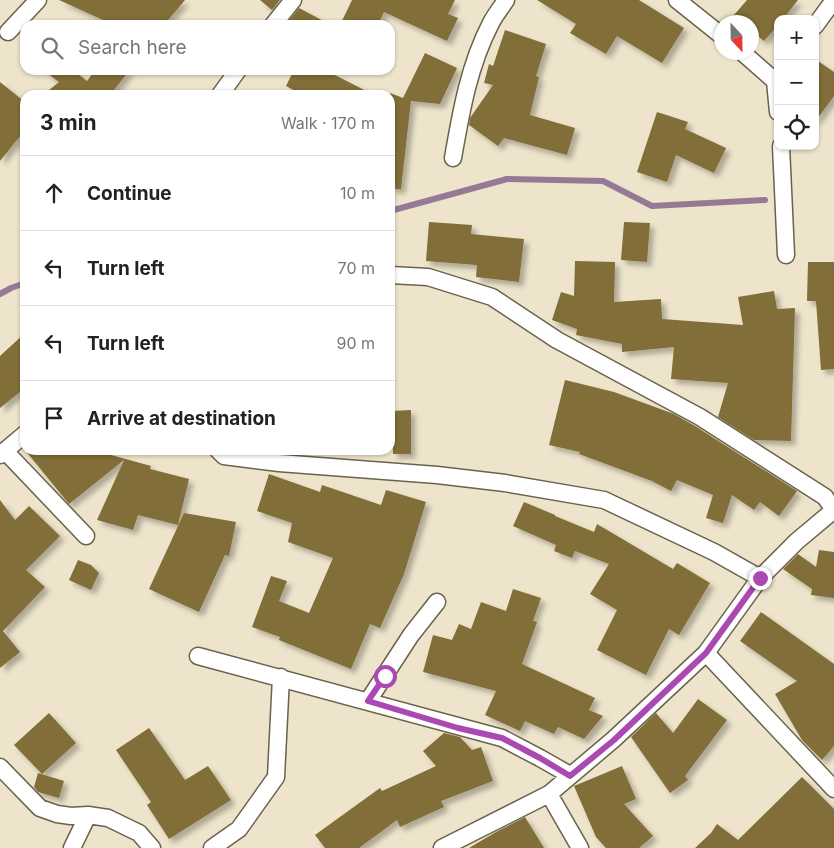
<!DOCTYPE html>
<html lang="en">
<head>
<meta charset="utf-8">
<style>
	:root { --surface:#fff; --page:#f6f6f6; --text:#222; --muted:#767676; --line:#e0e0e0 }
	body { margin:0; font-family:Inter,sans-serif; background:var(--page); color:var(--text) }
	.controls { position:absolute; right:15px; top:15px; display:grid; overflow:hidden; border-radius:10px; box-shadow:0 1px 4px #0004 }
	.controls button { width:45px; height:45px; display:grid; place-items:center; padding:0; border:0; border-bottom:1px solid var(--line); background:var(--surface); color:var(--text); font:25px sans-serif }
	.compass { position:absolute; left:714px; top:15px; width:45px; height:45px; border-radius:50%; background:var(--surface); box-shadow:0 1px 4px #0004; rotate:158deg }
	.stop { position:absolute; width:15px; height:15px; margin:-11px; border:4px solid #aa49b1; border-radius:50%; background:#fff }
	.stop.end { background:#aa49b1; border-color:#fff; box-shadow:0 1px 5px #0008 }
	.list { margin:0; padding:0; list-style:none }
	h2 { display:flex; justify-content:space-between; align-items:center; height:65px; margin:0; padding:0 20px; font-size:21px }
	h2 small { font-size:16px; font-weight:400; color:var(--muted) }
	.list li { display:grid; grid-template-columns:32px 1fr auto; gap:15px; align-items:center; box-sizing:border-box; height:75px; padding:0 20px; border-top:1px solid var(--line) }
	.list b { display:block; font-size:19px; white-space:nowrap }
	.list em { font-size:16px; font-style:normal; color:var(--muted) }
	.icon { flex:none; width:28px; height:28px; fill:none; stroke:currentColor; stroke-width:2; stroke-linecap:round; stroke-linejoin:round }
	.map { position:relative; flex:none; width:834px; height:848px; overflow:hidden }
	.search { position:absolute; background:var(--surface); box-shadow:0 1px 4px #0004; left:20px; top:20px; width:375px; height:55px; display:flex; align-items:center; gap:12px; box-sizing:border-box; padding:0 18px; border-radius:15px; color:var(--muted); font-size:19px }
	.panel { position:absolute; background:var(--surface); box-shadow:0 1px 4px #0004; left:20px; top:90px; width:375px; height:365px; border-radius:15px }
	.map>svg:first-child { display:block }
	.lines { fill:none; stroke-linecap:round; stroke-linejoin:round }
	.stream { stroke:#987995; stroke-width:6 }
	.building { fill:#816e38; filter:url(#shadow) }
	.minor-casing { stroke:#6a624c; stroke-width:19 }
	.minor { stroke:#fff; stroke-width:16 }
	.route { stroke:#aa49b1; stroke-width:6 }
</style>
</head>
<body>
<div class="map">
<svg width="834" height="848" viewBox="0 0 834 848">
	<defs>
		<filter id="shadow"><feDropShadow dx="4.5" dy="4.5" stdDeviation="2.5" flood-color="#0004"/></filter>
	</defs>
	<rect width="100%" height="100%" fill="#ede4cb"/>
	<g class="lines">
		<path class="stream" d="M390,211l117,-32 96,2 49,25 113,-6
			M0,294l11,-6 14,-5"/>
	</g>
	<path class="building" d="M59,0h126l-21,25h-50z
		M260,0h20l-8,10z
		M352,0h103l-7,14 10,4 -11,23 -63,-29 -6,13h-38z
		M537,0h102l45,28 -22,35 -45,-27 -11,18 -36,-21 6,-9z
		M747,0h51l-15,19h-5v6l-14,16 -12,-10v-9h-24z
		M299,8l32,17h-42l-2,-2z
		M505,30l41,14 -10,32 3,1 -9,38 45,13 -8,27 -63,-17 -6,8 -29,-21 1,-7 23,-33 -9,-2 5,-19 4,2z
		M425,53l32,15 -17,36 -29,-3 -10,88h-11v-96l13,5z
		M815,59l19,13v24l-19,26z
		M43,70h30l14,11 8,-11h35l-20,25h-67l16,-13z
		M294,70h31l49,25h-71l-17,-9z
		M0,82l25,20v28l-25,31z
		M657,112l31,10 -3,7 41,19 -12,25 -38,-18 -9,27 -30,-10z
		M429,222l43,3 -1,9 53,5 -5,43 -43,-5 1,-12 -51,-4z
		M624,222l26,1 -3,39 -26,-2z
		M575,261l40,1 -1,40 47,-3 1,20 81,6 -5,-28 36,-6 3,18 18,-1 -4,133 -37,-1 -36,-23 10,-34 -57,-4 3,-32 -52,5v-8l-46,-9 1,-6 -25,-9 9,-28 13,4z
		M808,262h26v107l-13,1 -5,-69h-9z
		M25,333v55l-25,20v-52z
		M565,380l49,12 60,22 21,12 102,65 -18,25 -19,-14 -6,8 -22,-15 -9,28 -17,-5 7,-23 -36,-15 -6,11 -19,-10 -73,-27 1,-2 -31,-7z
		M411,410v44h-18l-1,-43z
		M25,450h68l58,16 -1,3 39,10 -11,46 -40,-10 -5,15 -36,-10 27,-60 -55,44z
		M269,474l51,18 2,-7 59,20 5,-15 40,12 -22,72 -24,54 -10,-4 -19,45 -72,-29 1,-3 -28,-10 19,-51 16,5 -8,20 30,12 24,-55 -45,-16 4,-19 -35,-12z
		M0,500l15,20 14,-14 31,30 -34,34 19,17 -42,44 17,21 -20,16z
		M524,502l31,13v1l39,16 3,-8 76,45 4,-6 33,20 -31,52 -10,-6 -23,46 -49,-25 20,-40 -27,-16 19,-30 -34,-13 -3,7 -18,-7 2,-6 -43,-19z
		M184,513l52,9 -7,34 -4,-1 -26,57 -50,-23z
		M819,550l15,2v46l-23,-3 1,-6 -29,-20 15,-15 18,13z
		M78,560l13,5 8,8 -8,17 -22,-10z
		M513,589l28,9 -8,23 4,1 -15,42 73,34 -6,12 14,6 -19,23 -26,-12 -4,7 -29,-13 -5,10 -35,-16 11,-24 -73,-19 10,-37 19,5 7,-16 12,5 10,-27 25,9z
		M761,612l73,52v82l-12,14 -20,-20 -27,-46 22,-13 -57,-40z
		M698,699l29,21 -42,56 3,4 -18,13 -39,-56 25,-24 17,20z
		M49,713l27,30 -34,31 -28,-29z
		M149,728l36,52 23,-14 23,34 -62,39 -22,-34 4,-3 -35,-52z
		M444,733l16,4 12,13 9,-3 12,34 -52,20 3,6 -44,20 -3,-7 -38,28h-34l-10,-13 65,-47 2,3 54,-25 -13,-15z
		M622,766l14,33 -12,5 29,32 -14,12h-33l-10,-11 -22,-51z
		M38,773l26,8 -5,17 -21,-6 -4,-5z
		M802,777l32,32v39h-139l16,-15 6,-9 21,16z
		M525,817l19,31h-75l27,-16z"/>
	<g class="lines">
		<defs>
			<path id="minor" d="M677,0l45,36
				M273,25l20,-25
				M815,26l19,-26
				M8,32l30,-32
				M742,52l33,29
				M778,77l-3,4 3,31
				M220,95l18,-25
				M781,146l5,109
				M453,158c8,-46 16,-93 38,-135 4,-8 10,-15 15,-23
				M390,275l38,2 64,20 65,43 143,77 125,80 9,13
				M218,450l6,6 55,7 158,12 68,8 99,17 110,52 46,26
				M5,451l81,85
				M0,455l25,-21
				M706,653l128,136
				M198,656l304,82 38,20 30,17
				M368,701l43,-66 26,-33
				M0,767l40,41 17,6 14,2 17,-1 20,3 31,15 13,15
				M549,794l31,54
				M72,848l16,-33
				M212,848l27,-19 37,-52 5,-100
				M442,848l107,-54 65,-55 92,-86 54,-75 37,-37 37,-31"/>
		</defs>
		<use href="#minor" class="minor-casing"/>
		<use href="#minor" class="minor"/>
	</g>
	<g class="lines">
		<path class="route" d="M385,676l-17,25 90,27 44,10 38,20 30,18 44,-36 92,-87 54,-75"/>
	</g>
</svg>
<div class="controls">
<button>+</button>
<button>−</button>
<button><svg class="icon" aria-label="locate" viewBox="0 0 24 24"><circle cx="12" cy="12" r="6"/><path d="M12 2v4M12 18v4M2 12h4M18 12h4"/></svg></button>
</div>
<svg class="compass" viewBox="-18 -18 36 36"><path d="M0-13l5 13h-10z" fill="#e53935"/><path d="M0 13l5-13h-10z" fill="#767676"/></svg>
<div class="stop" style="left:385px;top:676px"></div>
<div class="stop end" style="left:760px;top:578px"></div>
<div class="search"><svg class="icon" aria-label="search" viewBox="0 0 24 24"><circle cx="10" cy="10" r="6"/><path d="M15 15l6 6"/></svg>Search here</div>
<section class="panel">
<h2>3 min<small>Walk · 170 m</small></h2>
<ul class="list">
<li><svg class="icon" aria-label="ahead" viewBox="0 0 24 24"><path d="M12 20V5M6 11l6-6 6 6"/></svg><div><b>Continue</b></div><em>10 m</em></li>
<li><svg class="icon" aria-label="left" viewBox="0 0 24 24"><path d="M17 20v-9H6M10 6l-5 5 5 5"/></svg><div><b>Turn left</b></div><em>70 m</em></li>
<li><svg class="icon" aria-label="left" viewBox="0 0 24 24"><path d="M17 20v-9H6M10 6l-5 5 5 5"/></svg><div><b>Turn left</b></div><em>90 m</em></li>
<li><svg class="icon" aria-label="arrive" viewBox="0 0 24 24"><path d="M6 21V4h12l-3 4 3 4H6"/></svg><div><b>Arrive at destination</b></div></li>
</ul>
</section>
</div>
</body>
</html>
